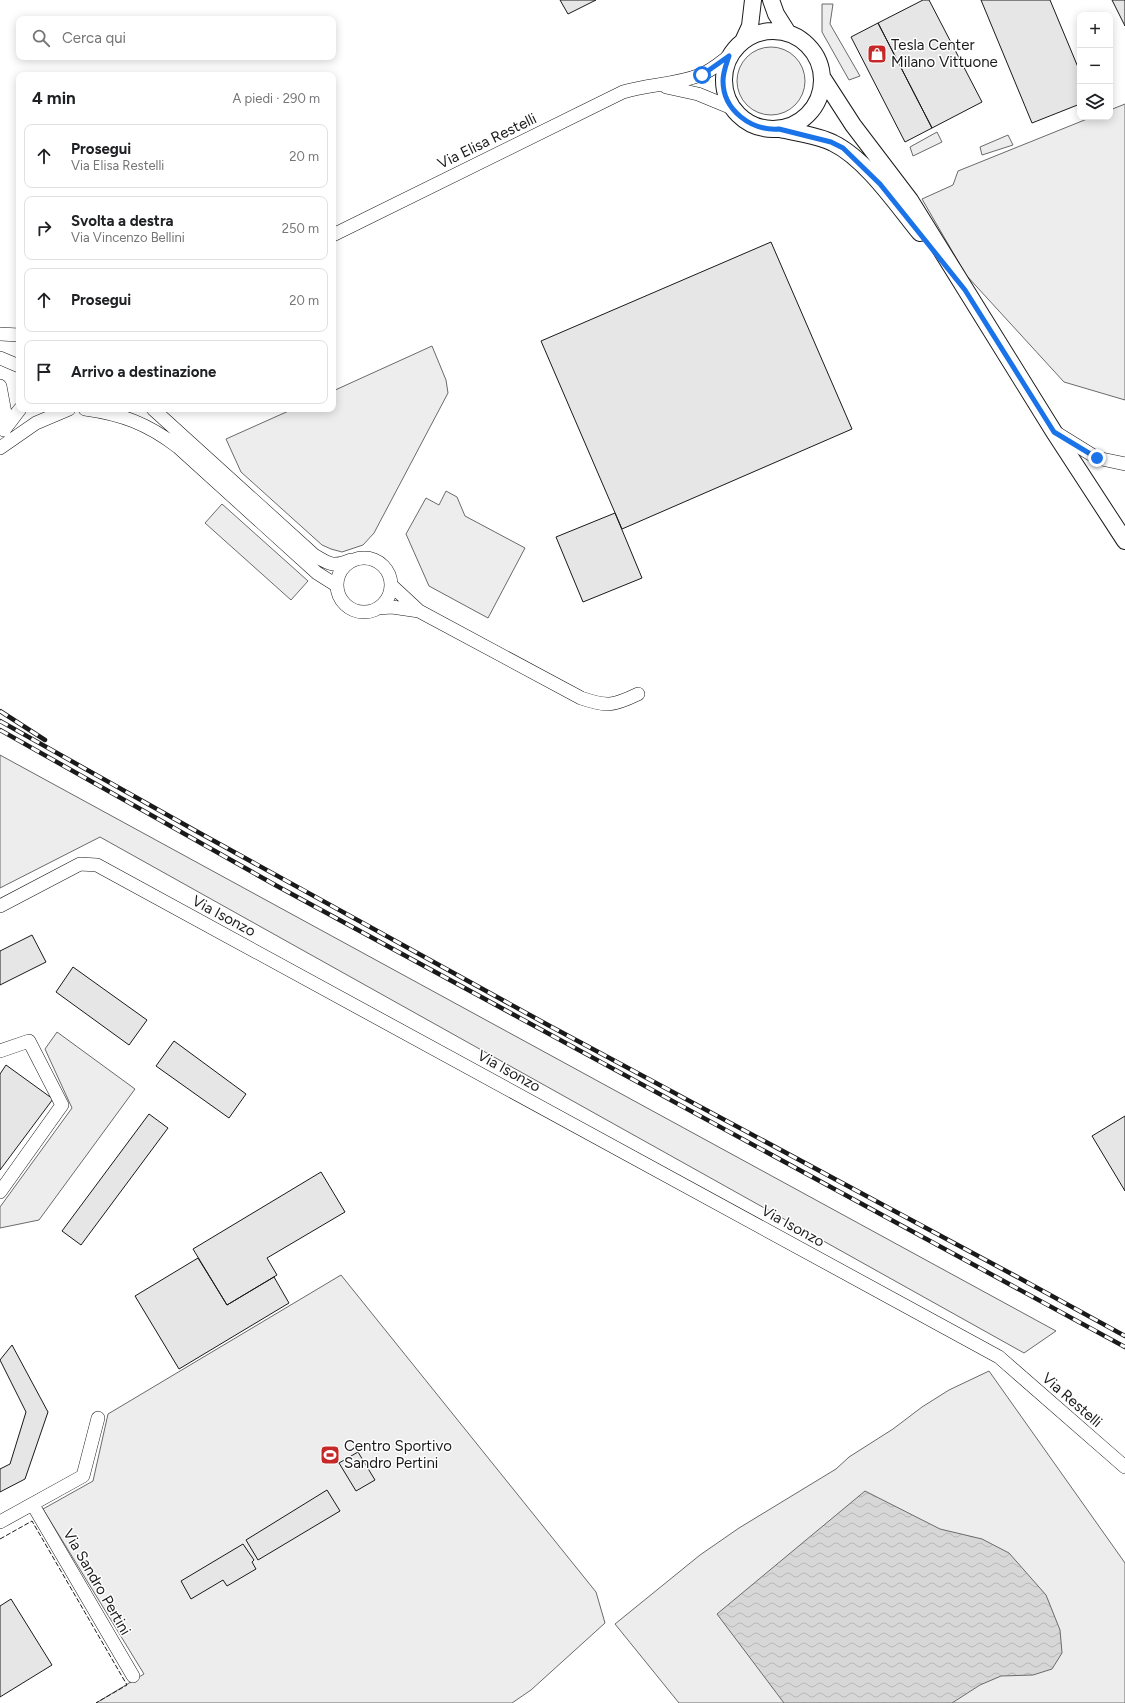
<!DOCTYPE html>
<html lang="it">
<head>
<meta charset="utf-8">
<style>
	:root { --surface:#fff; --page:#f2f2f2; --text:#202124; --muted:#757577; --line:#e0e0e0 }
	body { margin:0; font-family:Figtree,sans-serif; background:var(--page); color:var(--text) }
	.controls { position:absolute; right:12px; top:12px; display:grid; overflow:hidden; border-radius:8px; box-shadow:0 2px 10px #0003 }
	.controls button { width:36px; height:36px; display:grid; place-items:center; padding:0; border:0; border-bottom:1px solid var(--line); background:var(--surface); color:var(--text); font:20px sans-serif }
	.stop { position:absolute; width:12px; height:12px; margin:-9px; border:3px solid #1a73e8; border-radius:50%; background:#fff }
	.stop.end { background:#1a73e8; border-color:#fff; box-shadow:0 1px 4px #0008 }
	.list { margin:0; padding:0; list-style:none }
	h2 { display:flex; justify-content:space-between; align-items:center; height:52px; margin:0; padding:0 16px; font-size:17px }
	h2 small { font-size:13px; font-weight:400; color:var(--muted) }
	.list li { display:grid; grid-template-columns:26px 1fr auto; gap:12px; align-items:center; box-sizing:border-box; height:64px; margin:0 8px 8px; padding:0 8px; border:1px solid var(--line); border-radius:8px }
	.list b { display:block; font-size:15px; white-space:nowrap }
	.list p { margin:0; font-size:13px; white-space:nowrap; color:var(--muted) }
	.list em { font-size:13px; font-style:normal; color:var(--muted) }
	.icon { flex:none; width:22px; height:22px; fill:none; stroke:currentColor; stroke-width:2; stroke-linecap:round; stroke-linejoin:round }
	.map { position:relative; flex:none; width:1125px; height:1703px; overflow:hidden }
	.search { position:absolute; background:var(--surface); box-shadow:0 2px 10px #0003; left:16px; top:16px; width:320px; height:44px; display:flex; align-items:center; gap:10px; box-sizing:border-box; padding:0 14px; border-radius:8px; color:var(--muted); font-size:15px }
	.panel { position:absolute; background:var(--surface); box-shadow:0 2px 10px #0003; left:16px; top:72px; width:320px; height:340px; border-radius:8px }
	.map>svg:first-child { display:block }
	.built { fill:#ededed; stroke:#6a6a6a }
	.water { fill:url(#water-waves); stroke:#6a6a6a }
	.building { fill:#e6e6e6; stroke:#1a1a1a }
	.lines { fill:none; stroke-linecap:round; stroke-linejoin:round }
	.minor-casing { stroke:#1a1a1a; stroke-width:14 }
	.tertiary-casing { stroke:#1a1a1a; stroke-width:18 }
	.minor { stroke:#fff; stroke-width:13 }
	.tertiary { stroke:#fff; stroke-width:16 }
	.rail-casing { stroke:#1a1a1a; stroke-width:4.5 }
	.rail { stroke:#fff; stroke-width:3; stroke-dasharray:9; stroke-linecap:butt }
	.fence { stroke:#1a1a1a; stroke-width:1; stroke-dasharray:5 2; stroke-linecap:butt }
	.route { stroke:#1a73e8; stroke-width:5 }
	.labels { text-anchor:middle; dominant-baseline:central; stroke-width:3; stroke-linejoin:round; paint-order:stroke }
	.poi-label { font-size:15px; fill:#1a1a1a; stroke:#fff; text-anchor:start }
	.street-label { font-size:15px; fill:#1a1a1a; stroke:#fff }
</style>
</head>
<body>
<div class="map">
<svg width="1125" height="1703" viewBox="0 0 1125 1703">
	<defs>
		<pattern id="water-waves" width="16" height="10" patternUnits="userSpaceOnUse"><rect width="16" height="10" fill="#d7d7d7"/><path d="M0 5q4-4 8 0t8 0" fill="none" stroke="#b8b8b8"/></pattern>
	</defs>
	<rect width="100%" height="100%" fill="#fff"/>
	<path class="built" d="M822,4h11l-3,20 30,52 -11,4 -27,-48z
		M737 81a34 34 0 1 1 68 0a34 34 0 1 1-68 0Z
		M1125,104v296l-61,-18 -98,-107 -44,-76 31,-14 5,-14 134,-54h18v-7z
		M937,132l5,10 -29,14 -3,-9z
		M1008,135l5,10 -31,10 -2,-8z
		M432,346l14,34 2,13 -74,140 -11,12 -21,7 -11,-3 -9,-4 -81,-73 -15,-33 67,-30h40v-18z
		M446,491l11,6 8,19 60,32 -37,70 -59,-32 -23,-52 20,-36 13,7z
		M222,504l86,77 -17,19 -86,-77z
		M0,755l1056,576 -32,22 -924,-516 -100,51z
		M57,1032l78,57 -96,131 -39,8v-21l72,-99 -27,-59z
		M341,1275l255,317 9,31 -74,67 -19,13h-416l48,-29 -101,-165 50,-28 15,-67z
		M989,1371l136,192v140h-446l-64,-79 85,-69 39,-27 97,-59 13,-12 44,-28 29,-22 27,-17z"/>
	<path class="water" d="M865,1491l75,38 42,10 27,14 37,42 14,35 2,23 -10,16 -19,6 -32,1 -21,9 -28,18h-168l-67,-89z"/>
	<path class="building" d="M560,0h36l-28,14z
		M923,0h6l53,102 -50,26 -54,-105z
		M981,0h69l30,72v32l-48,19z
		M1112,0h13v26z
		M878,23l54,105 -27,14 -54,-105z
		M771,242l81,187 -230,100 -81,-188z
		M615,513l27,65 -59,24 -27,-65z
		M32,935l14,27 -46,23v-34z
		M73,967l74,53 -18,25 -73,-53z
		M174,1041l72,53 -17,24 -73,-52z
		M6,1065l47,34 -53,71v-96z
		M149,1114l19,14 -87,117 -19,-14z
		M1125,1116v75l-33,-55z
		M321,1172l24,40 -78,46 10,17 -50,30 -34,-56z
		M198,1258l29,47 47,-28 15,26 -110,66 -44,-73z
		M12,1345l36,67 -23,67 -25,13v-23l10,-5 16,-52 -26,-52z
		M358,1452l17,28 -19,11 -17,-28z
		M327,1490l13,21 -82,49 -12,-20z
		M243,1544l11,16 -2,2 4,7 -29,17 -4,-6 -32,19 -10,-18z
		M11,1599l41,66 -52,32v-91z"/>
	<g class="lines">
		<defs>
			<path id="minor" d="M666,87l32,7 34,14
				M333,235l290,-143c26,-8 52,-7 77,-17 11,-4 20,-12 29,-19
				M0,334l19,1
				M0,358l19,8
				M0,386l5,27 -1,17
				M85,409c37,5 63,15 93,38l139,126 19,12
				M153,409l161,146c16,10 20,12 37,5
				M4,430l16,-21
				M1055,432l42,26 28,6
				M0,448l36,-25 33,-14
				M337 585a27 27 0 1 1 54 0a27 27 0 1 1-54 0Z
				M391,585l28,26 162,87c26,9 32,8 57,-4
				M378,608l14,-1 27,4
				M0,906l80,-42 17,1 902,492 126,110
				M0,1051l29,-10 33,64 -62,87
				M33,1505l100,171
				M0,1522l83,-46 15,-58"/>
			<path id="tertiary" d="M771,0l5,14 12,19
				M724 80a49 49 0 1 1 98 0a49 49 0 1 1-98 0Z
				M744,39l6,-13 3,-26
				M822,77l31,48 57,75 144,232 71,109
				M780,129c17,4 38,6 53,14 33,16 64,62 87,90"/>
		</defs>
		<use href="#minor" class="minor-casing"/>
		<use href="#tertiary" class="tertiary-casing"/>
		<use href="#minor" class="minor"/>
		<use href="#tertiary" class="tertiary"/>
		<defs>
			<path id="rail" d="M0,711l45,29
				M0,721l196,110 352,194 473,254 104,57
				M0,730l277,156 848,461"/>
		</defs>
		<use href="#rail" class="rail-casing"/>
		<use href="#rail" class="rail"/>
		<path class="fence" d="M0,1539l32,-18 95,164 -31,18"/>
	</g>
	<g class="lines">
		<path class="route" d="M702,75l27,-19c-3,9 -6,16 -6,25 0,29 28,50 56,48l52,13 12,6 37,36 85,106 89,142 43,26"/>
	</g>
	<defs>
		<symbol id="shop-square" viewBox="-11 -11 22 22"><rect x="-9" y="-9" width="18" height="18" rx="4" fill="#c62828" stroke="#fff"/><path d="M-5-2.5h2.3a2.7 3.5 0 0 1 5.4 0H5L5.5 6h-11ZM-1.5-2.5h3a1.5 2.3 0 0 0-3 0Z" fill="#fff"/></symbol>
		<symbol id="stadium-square" viewBox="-11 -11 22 22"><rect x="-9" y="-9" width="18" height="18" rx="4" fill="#c62828" stroke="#fff"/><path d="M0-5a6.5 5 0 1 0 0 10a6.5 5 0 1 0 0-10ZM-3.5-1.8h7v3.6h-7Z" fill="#fff"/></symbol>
	</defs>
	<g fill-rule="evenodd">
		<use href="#shop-square" x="866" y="43" width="22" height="22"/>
		<use href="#stadium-square" x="319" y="1444" width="22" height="22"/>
	</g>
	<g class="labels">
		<g class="poi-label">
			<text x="891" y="45">Tesla Center<tspan x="891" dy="17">Milano Vittuone</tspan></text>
			<text x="344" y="1446">Centro Sportivo<tspan x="344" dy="17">Sandro Pertini</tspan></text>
		</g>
		<g class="street-label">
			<text transform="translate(487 141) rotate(-26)">Via Elisa Restelli</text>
			<text transform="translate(224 916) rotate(28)">Via Isonzo</text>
			<text transform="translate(509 1071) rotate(29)">Via Isonzo</text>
			<text transform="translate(793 1226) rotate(29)">Via Isonzo</text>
			<text transform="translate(1072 1400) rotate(41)">Via Restelli</text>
			<text transform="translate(97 1582) rotate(60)">Via Sandro Pertini</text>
		</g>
	</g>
</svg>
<div class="controls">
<button>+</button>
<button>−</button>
<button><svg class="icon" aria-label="layers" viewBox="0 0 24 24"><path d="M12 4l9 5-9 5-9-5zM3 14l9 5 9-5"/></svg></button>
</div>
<div class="stop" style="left:702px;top:75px"></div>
<div class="stop end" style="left:1097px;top:458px"></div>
<div class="search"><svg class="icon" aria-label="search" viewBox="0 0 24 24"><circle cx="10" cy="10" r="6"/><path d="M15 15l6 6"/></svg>Cerca qui</div>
<section class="panel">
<h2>4 min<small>A piedi · 290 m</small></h2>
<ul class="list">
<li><svg class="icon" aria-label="ahead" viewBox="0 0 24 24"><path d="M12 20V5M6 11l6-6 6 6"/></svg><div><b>Prosegui</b><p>Via Elisa Restelli</p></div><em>20 m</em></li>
<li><svg class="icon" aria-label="right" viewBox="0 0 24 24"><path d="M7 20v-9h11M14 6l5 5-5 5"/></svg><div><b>Svolta a destra</b><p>Via Vincenzo Bellini</p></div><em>250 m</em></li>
<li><svg class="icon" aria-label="ahead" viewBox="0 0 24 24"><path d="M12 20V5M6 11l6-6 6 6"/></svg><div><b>Prosegui</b></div><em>20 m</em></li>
<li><svg class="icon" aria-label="arrive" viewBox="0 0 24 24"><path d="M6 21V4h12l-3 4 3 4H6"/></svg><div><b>Arrivo a destinazione</b></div></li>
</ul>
</section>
</div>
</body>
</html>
